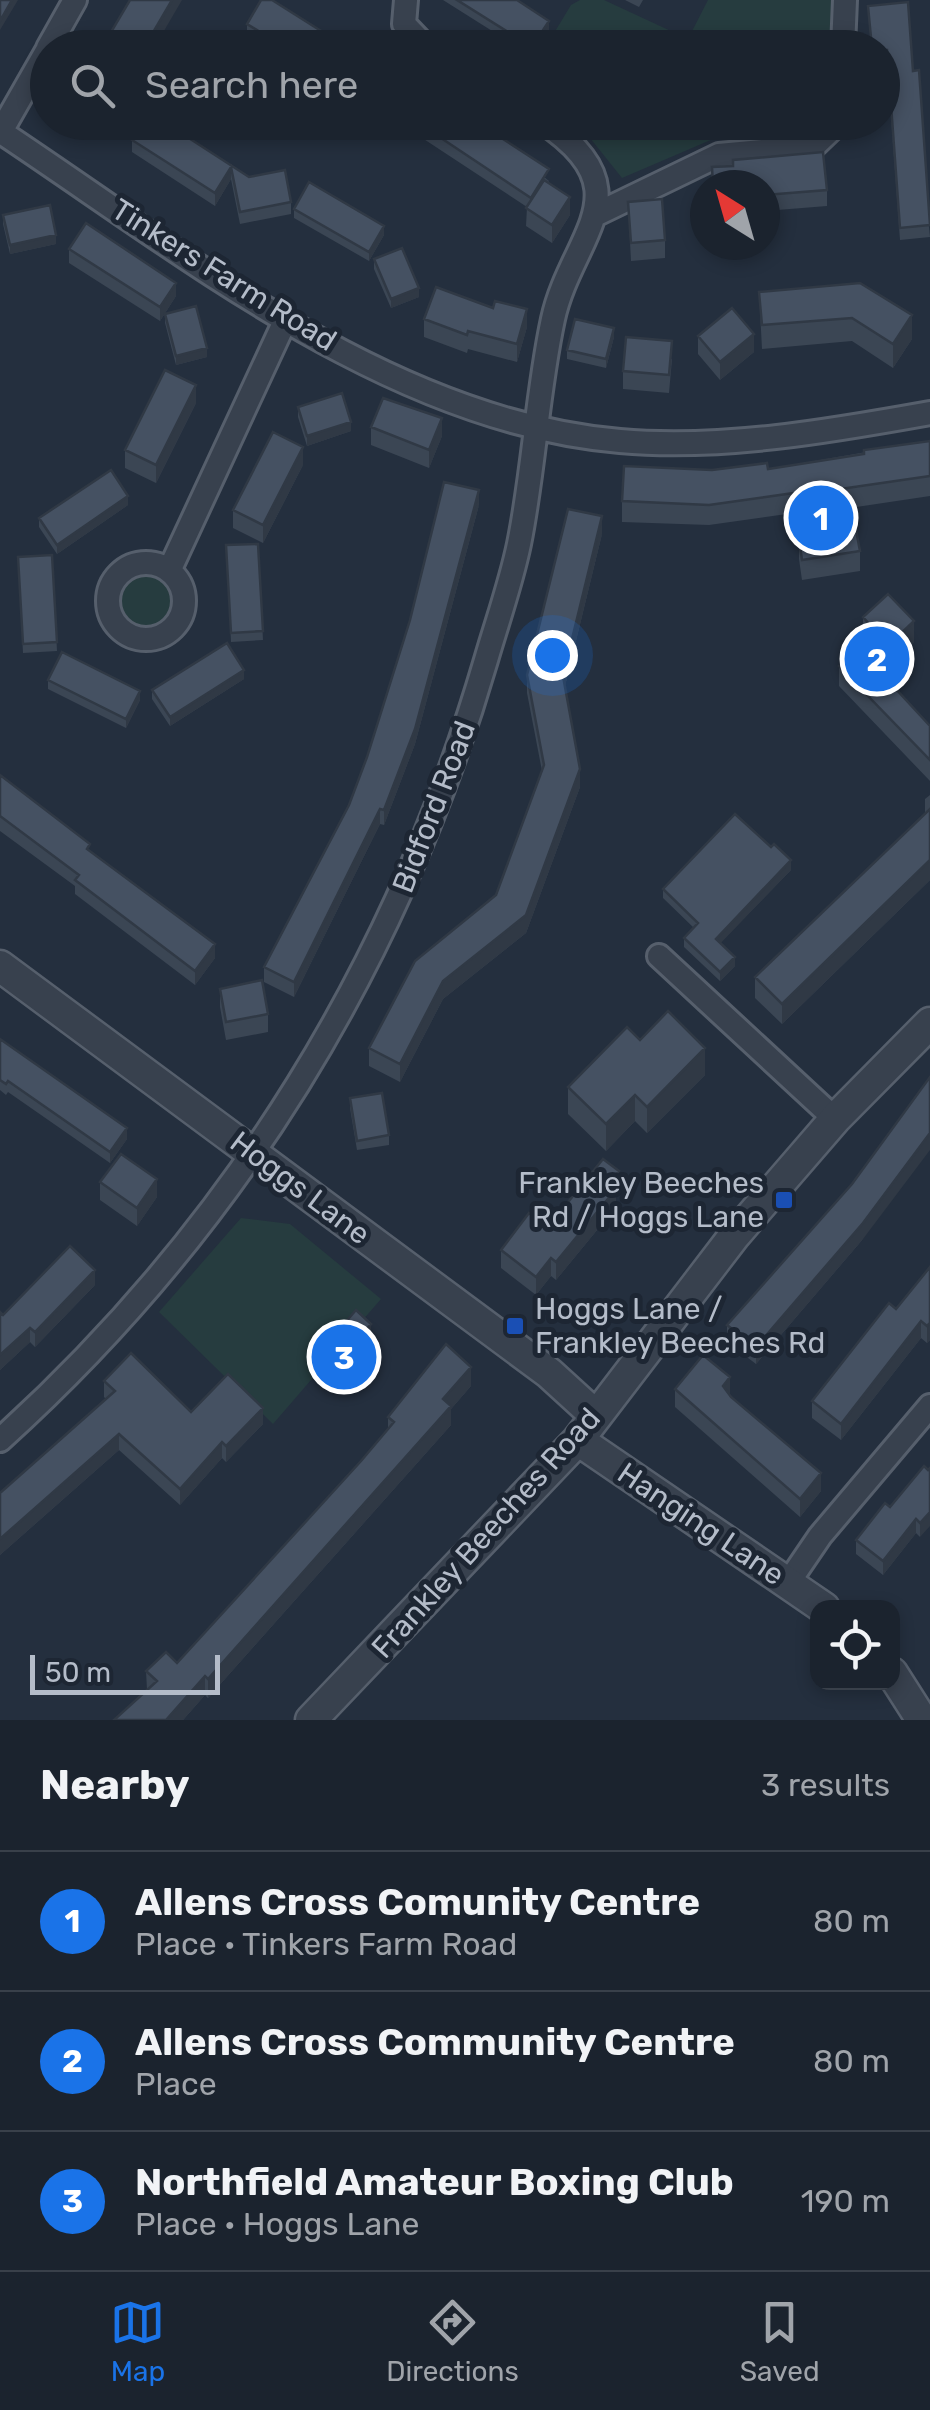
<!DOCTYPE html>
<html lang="en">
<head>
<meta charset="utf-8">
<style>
	:root { --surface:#1b232e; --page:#242b36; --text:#f1f3f6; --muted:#a0a4aa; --line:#39404a; --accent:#1a73e8 }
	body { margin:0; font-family:Rubik,sans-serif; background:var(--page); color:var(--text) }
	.controls { position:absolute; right:30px; bottom:30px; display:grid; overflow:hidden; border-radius:20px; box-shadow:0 5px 15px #0003 }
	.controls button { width:90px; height:90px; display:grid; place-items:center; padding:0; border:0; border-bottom:2px solid var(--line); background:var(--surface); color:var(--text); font:50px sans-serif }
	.compass { position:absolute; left:690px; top:170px; width:90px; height:90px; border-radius:50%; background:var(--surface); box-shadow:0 5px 15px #0003; rotate:323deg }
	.scale { position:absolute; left:30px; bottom:25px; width:190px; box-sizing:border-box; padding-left:10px; border:5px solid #b4bcc9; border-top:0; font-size:28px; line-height:35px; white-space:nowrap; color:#b4bcc9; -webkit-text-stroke:8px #1d2633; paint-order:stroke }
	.you { position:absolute; left:552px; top:655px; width:35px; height:35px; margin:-25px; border:8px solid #fff; border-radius:50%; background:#1a73e8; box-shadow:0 0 0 15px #1a73e833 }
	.badge { display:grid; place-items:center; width:65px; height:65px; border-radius:50%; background:var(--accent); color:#fff; font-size:32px; font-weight:700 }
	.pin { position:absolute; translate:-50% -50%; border:5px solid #fff; box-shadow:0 2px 10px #0006 }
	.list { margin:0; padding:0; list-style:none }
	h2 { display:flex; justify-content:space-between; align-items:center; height:130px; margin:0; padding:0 40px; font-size:42px }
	h2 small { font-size:32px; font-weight:400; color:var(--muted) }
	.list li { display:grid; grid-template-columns:65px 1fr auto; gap:30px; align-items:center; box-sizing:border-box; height:140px; padding:0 40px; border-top:2px solid var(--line) }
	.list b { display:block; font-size:38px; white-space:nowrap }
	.list p { margin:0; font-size:32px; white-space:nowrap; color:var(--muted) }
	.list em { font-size:32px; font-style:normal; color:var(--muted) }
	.icon { flex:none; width:55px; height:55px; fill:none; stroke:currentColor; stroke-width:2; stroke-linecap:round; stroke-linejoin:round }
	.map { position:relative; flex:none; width:930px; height:1720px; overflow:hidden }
	.search { position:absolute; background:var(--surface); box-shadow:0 5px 15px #0003; left:30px; right:30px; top:30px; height:110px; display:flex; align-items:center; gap:25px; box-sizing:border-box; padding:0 35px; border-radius:55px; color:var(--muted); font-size:38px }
	.sheet { height:550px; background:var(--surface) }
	nav { display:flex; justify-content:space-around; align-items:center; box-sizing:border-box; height:140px; border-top:2px solid var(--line); background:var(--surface); font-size:28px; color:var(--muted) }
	nav a { display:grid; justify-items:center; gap:5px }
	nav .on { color:var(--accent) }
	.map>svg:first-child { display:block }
	.green { fill:#263c3f }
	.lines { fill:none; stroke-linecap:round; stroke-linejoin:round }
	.minor-casing { stroke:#565f6c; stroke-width:28 }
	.tertiary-casing { stroke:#565f6c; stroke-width:35 }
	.minor { stroke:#38414e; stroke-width:22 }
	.tertiary { stroke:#38414e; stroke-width:30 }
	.wall { fill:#3b4654 }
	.shaded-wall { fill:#303945 }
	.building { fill:#455162; stroke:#303945; stroke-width:2.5 }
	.transit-dot { fill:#1a4fb4; stroke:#1d2633; stroke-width:4 }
	.labels { text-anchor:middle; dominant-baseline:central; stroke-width:10; stroke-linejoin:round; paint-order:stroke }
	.street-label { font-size:30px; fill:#b4bcc9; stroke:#1d2633 }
	.poi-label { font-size:30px; fill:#b4bcc9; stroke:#1d2633; text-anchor:end }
</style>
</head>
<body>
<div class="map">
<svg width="930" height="1720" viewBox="0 0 930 1720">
	<rect width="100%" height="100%" fill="#242f3e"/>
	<path class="green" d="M580,0h24l84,39 20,-39h125l4,47 -292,1 26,-43z
		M578,123h235l-56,13h-37l-98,42z
		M119 600a26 26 0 1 1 52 0a26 26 0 1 1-52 0Z
		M241,1218l49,6 91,75 -108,125 -114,-112z"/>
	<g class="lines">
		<defs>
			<path id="minor" d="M406,0l-2,24 23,24
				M48,48l27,-48
				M843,48l2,-48
				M1,132c184,122 391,290 619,309 101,9 210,-10 310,-28
				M0,133l48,-84
				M597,214l122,-59 95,-9 25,-24
				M108 601a38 38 0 1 1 76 0a38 38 0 1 1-76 0Z
				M169,571l116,-250
				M659,956l176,163
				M0,1440c235,-212 397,-476 486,-780 11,-38 25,-77 33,-116 15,-74 18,-151 34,-225 18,-83 94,-128 -10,-197
				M788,1583l32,-47 110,-130"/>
			<path id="tertiary" d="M0,966l549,407 46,42
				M578,1440l246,168
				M892,1673l30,47
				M311,1720l267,-280 156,-204 101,-117 95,-96"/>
		</defs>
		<use href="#minor" class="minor-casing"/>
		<use href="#tertiary" class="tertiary-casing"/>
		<use href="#minor" class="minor"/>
		<use href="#tertiary" class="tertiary"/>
	</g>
	<path class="wall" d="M443,0h74l32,30 -11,18h-19z
		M625,0h18l-4,7z
		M868,6l45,65 17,166 -30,3 -13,-178h-5v-14h-11z
		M247,24l101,24h-82l-19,-12z
		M111,32l43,16h-43z
		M144,122l105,55 42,25v12l-51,10 -9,-45 -16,27 -83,-54v-12z
		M389,122h88l72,59 -1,2 22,32 -18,28 -26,-17 1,-19 -120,-79 -2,4z
		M712,167l115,23v16l-62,5v-26h-53z
		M628,202l37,38v18l-34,3z
		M294,209l90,26 -15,26 -75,-43z
		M3,215l53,29 -46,10 -7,-30z
		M69,249l107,47 -16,25 -91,-58z
		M374,259l45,38 -28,11 -17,-39z
		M759,292l153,23v24l-19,29 -41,-27 -90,8z
		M493,308l34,19 -10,35 -49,-13 -1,4 -43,-16v-18z
		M165,314l42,43 -31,8 -11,-42z
		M698,336l56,16 -34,28 -22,-26z
		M614,337l-8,31 -39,-9v-9z
		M672,359l-3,34 -46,-4v-18z
		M196,403l-40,80 -31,-15v-18z
		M298,407l53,24 -44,15 -9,-29z
		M371,427l71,9 -13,32 -58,-23z
		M930,441v55l-87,13 3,23 14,19v20l-58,9 -3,-21v-20l6,-1 -4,-26 -92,13 -87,-3v-21l90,-31 56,-1z
		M303,465l-40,78 -30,-15v-18z
		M128,505l-71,49 -18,-27v-9z
		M479,505l-64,239 -31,81 -4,-1 -86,173 -30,-15v-15l85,-162z
		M602,534l-37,152 15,101 -54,146 -83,66 -43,83 -31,-16v-18l127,-153 46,-124 -15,-78v-18z
		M258,544l5,96 -32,2 -5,-97z
		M52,555l5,96 -34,2 -5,-96z
		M863,617l51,25 -33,31 49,53v55l-91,-95v-20l7,-7v-9l17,-16z
		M244,679l-74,47 -18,-27v-9z
		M48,680l92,20 -14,28 -78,-39z
		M0,775l215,183 -20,27 -120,-91v-8l-75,-55z
		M930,795v85l-148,144 -27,-26v-21l170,-163v-15z
		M791,870l-71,73 15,23 -15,15 -36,-34v-9l10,-10 -31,-30v-9z
		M220,989l48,25v18l-42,8 -6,-33z
		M0,1039l127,100 -17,24 -102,-71 -2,3 -6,-5z
		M640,1040l65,35 -58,58 -12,-12 -29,30 -38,-37v-27z
		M350,1098l39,37v10l-32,5 -7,-42z
		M100,1182l57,15 -20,29 -37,-26z
		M619,1189l-3,4v14l-60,73 -5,-4 -15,19 -35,-27v-18l46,-22z
		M863,1239l-107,125 -29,-22v-17z
		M930,1267v73l-3,3 -6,-5 -80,102 -29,-22v-17l84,-92z
		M95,1285l-60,62 -5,-5 -30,28v-58l3,3z
		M371,1341l-39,46 -15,-14v-18z
		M104,1381l87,31 72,12 -37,38 -4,-4 -42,47 -61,-55 -119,105v-62l106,-94 -2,-2z
		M471,1386l-20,23v16l-243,273 -3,-3 -22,25h-69l33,-30 -1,-19 31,-8 184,-202 27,-32v-12z
		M675,1389l55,6 91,96 -21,26 -125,-110z
		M928,1470l-8,67 -4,-4 -33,42 -27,-21v-14z"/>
	<path class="shaded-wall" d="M12,0h6l-18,30v-9z
		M172,0h10l-28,48h-10z
		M549,21v9l-11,18h-6z
		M106,122h31v4l-31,9z
		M231,167v12l-16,27v-13z
		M570,197v18l-18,28v-18z
		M384,226v9l-15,26v-9z
		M56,235v9l-46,10v-9z
		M176,283v13l-16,25v-14z
		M419,288v9l-28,11v-9z
		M527,309v18l-10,35v-18z
		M912,315v24l-19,29v-24z
		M614,328v9l-8,31v-9z
		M754,334v18l-34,28v-18z
		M207,348v9l-31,8v-9z
		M196,385v18l-40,80v-18z
		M442,418v18l-13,32v-18z
		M351,422v9l-44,15v-10z
		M303,447v18l-40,78v-18z
		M479,490v15l-64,239 -31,81v-15z
		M128,496v9l-71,49v-9z
		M602,516v18l-39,160v-18z
		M914,621v21l-43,41v-21z
		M244,670v9l-74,47v-9z
		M140,691v9l-14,28v-9z
		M580,769v18l-54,146 -83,66 -43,83v-18l43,-83z
		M380,809v15l-86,173v-15z
		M791,860v10l-75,78v-9z
		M930,860v20l-148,144v-20z
		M215,944v14l-20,27v-14z
		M735,957v9l-15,15v-9z
		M705,1048v27l-58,58v-26z
		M635,1095v26l-29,30v-27z
		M127,1128v11l-17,24v-11z
		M930,1133v17l-67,89 -107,125v-17z
		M619,1171v18l-3,4v14l-60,73v-18z
		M157,1179v18l-20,29v-18z
		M551,1258v18l-15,19v-18z
		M95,1270v15l-60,62v-15z
		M921,1321v17l-80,102v-16z
		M930,1323v17l-3,3v-17z
		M371,1324v17l-39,46v-18z
		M30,1328v14l-30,28v-15z
		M471,1367v19l-20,23v16l-243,273v-19z
		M730,1377v18l-7,9v-18z
		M263,1408v16l-37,38v-16z
		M119,1434v16l-119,105v-16z
		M222,1442v16l-42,47v-16z
		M821,1473v18l-21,26v-18z
		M930,1512v14l-10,11v-14z
		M916,1519v14l-33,42v-14z
		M205,1676v19l-22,25h-17z"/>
	<path class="building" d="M0,0h12l-12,21z
		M130,0h42l-28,48h-5l-28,-16z
		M261,0h11l76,48h-62l-39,-24z
		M457,0h60l32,21 -17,26z
		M908,2l5,69 6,-1 11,155 -30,3 -13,-178h-5v-2h-10l-4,-42z
		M144,122h20l85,55 36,-7 6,32 -51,10 -9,-45 -16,26 -83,-53z
		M417,122h60l72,47 -18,29z
		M823,152l4,38 -62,5v-10h-52l-1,-18 21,-1v-6z
		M544,180l26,17 -18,28 -26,-17z
		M309,182l75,44 -15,26 -75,-43z
		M662,199l3,41 -34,3 -3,-41z
		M50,205l6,30 -46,10 -7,-30z
		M86,223l90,60 -16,24 -91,-58z
		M402,248l17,40 -28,11 -17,-40z
		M860,283l52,32 -19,29 -41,-26 -90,7 -3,-33z
		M436,287l57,21 2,-7 32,8 -10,35 -49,-13 -1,4 -43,-16z
		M196,306l11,42 -31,8 -11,-42z
		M732,308l22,26 -34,28 -22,-26z
		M575,319l39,9 -8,31 -39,-9z
		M626,337l46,4 -3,34 -46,-4z
		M165,370l31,15 -40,80 -31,-15z
		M342,393l9,29 -44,14 -9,-29z
		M383,398l59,20 -13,32 -58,-23z
		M273,432l30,15 -40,78 -30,-15z
		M930,441v35l-90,13 6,43 10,-2 4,21 -58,9 -3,-21 9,-2 -7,-45 -92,13 -87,-4 2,-35 88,4 55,-7 1,6 96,-15v-4z
		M111,470l17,26 -71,49 -18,-27z
		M444,482l35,8 -64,239 -31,81 -4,-1 -86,173 -30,-15 85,-162 18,-48 43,-137z
		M568,509l34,7 -39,160 17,93 -54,146 -83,66 -43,83 -31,-16 46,-87 81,-66 48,-130 -17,-90z
		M258,544l5,87 -32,2 -5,-88z
		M52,555l5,87 -34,2 -5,-87z
		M888,594l26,27 -43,41 59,64v34l-91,-94 11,-11 -4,-5 25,-24 -8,-9z
		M227,643l17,27 -74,47 -18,-27z
		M62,652l78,39 -14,28 -78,-39z
		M0,775l90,69 -3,5 128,95 -20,27 -120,-91 4,-5 -79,-59z
		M930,809v51l-148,144 -27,-27z
		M735,814l36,33 3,-3 17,16 -75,79 19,18 -15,15 -36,-34 14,-15 -35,-34z
		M262,980l6,34 -42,8 -6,-33z
		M668,1011l37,37 -58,59 -12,-12 -29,29 -38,-37 59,-60 13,13z
		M0,1039l127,89 -17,24 -102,-71 -2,3 -6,-4z
		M930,1077v56l-67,90 -107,124 -29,-22 125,-141z
		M382,1093l7,42 -32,6 -7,-43z
		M121,1154l36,25 -20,29 -37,-26z
		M603,1159l16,12 -10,12 7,6 -60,73 -5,-4 -15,19 -35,-27 28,-37 18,15z
		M70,1246l25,24 -60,62 -5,-4 -30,27v-43l3,3z
		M930,1267v56l-3,3 -6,-5 -80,103 -29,-23 77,-98 7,6z
		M356,1310l15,14 -39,45 -15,-14z
		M446,1344l25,23 -28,32 8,7 -243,273 -3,-3 -39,44h-52l43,-39 -11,-10 20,-19 11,11 184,-202 33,-39 -6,-5z
		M131,1353l60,59 37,-38 35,34 -37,38 -4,-4 -42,47 -61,-55 -119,105v-46l115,-102 -11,-10z
		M703,1355l27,22 -7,9 8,11 90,76 -21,26 -125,-110z
		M924,1466l4,4 2,-2v44l-10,11 -4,-4 -33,42 -27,-21 29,-37 5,4z"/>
	<g class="transit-dot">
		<rect x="774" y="1190" width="20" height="20" rx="5"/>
		<rect x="505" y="1316" width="20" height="20" rx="5"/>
	</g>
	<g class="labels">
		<g class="street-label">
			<text transform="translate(224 275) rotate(32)">Tinkers Farm Road</text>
			<text transform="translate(434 807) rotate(-69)">Bidford Road</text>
			<text transform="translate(300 1188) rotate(37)">Hoggs Lane</text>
			<text transform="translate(701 1524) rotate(34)">Hanging Lane</text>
			<text transform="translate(486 1533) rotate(-48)">Frankley Beeches Road</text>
		</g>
		<g class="poi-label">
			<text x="764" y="1183">Frankley Beeches<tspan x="764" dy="34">Rd / Hoggs Lane</tspan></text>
			<text x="535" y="1309" text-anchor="start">Hoggs Lane /<tspan x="535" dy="34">Frankley Beeches Rd</tspan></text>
		</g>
	</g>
</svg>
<div class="controls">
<button><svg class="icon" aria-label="locate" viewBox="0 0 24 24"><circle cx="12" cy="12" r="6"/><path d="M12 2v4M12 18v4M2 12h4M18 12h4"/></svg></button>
</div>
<svg class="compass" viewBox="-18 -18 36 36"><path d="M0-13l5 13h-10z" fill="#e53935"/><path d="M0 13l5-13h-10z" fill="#a0a4aa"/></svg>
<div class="scale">50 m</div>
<div class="you"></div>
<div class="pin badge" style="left:821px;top:518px">1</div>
<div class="pin badge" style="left:877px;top:659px">2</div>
<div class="pin badge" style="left:344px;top:1357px">3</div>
<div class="search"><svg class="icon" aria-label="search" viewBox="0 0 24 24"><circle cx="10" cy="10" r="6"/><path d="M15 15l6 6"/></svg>Search here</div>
</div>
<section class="sheet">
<h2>Nearby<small>3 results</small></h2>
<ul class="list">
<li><span class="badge">1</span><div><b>Allens Cross Comunity Centre</b><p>Place · Tinkers Farm Road</p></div><em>80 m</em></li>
<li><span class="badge">2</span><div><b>Allens Cross Community Centre</b><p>Place</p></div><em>80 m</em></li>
<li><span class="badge">3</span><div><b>Northfield Amateur Boxing Club</b><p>Place · Hoggs Lane</p></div><em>190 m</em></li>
</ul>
</section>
<nav>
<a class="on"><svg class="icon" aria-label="map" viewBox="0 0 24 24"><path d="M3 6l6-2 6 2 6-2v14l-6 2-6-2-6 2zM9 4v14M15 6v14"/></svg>Map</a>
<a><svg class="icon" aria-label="directions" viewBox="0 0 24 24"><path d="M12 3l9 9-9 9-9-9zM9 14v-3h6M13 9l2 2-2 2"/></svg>Directions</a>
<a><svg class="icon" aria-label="saved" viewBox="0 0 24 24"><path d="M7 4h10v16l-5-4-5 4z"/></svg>Saved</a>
</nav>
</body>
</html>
